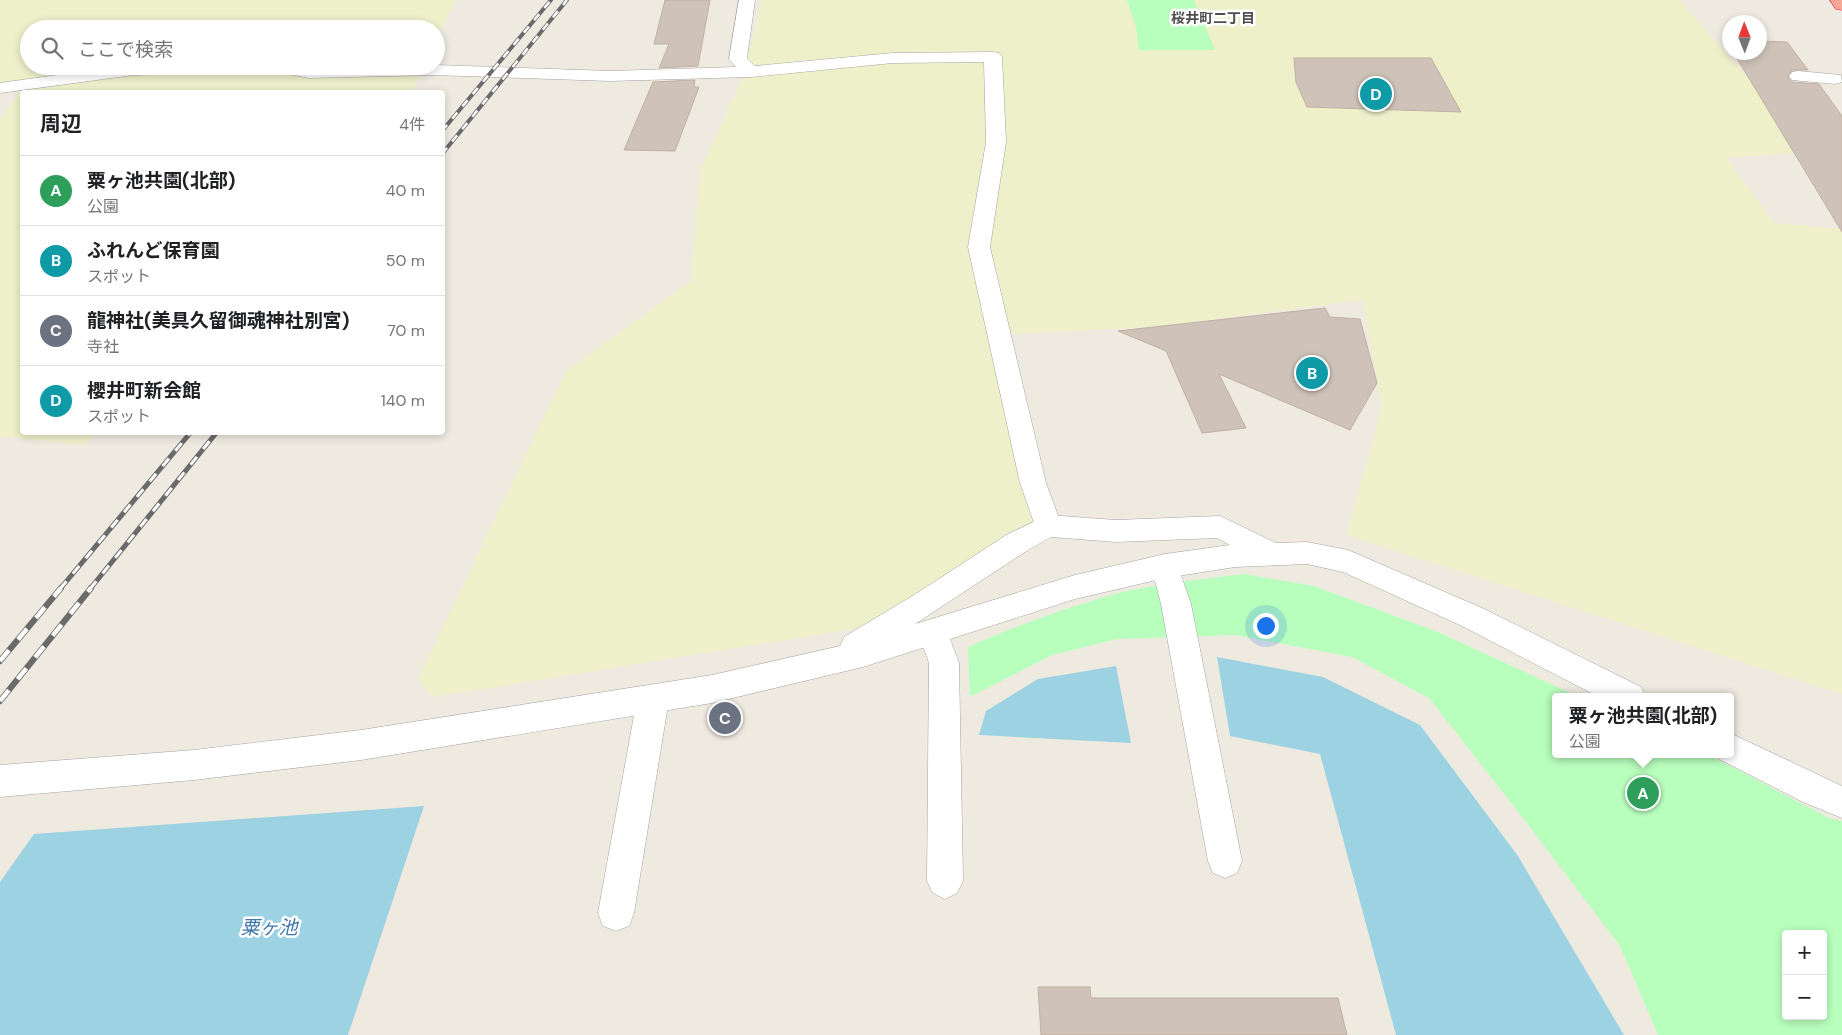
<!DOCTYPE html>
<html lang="ja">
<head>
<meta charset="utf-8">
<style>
	:root { --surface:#fff; --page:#f2f2f2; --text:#202124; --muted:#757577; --line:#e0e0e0; --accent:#c80001 }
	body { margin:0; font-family:"DM Sans","Noto Sans JP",sans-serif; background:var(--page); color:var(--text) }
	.controls { position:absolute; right:15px; bottom:15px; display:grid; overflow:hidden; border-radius:5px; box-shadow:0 2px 8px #0003 }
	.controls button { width:45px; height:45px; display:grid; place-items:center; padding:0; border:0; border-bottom:1px solid var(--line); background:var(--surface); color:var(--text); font:25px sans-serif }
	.compass { position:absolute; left:1722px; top:15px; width:45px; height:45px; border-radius:50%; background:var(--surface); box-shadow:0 2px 8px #0003; rotate:359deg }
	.you { position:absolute; left:1265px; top:625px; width:18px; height:18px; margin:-12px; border:4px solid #fff; border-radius:50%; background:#1a73e8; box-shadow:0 0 0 8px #1a73e833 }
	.badge { display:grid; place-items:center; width:32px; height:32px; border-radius:50%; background:var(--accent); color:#fff; font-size:16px; font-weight:700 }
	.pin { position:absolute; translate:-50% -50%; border:2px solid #fff; box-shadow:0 1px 5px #0006 }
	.popup { position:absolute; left:1552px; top:693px; width:182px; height:65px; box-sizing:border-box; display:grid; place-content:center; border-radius:5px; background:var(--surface); filter:drop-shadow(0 1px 4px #0005); font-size:16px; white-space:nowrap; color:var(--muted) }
	.popup b { font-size:19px; color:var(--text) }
	.popup::after { content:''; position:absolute; left:50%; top:100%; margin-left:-10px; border:10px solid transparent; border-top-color:var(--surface) }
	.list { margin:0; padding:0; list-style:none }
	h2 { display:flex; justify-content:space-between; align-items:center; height:65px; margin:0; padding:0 20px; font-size:21px }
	h2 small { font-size:16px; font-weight:400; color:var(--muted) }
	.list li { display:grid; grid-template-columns:32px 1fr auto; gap:15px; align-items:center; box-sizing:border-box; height:70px; padding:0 20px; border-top:1px solid var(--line) }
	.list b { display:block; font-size:19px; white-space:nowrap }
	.list p { margin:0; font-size:16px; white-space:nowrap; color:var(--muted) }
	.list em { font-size:16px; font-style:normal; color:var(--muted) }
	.icon { flex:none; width:28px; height:28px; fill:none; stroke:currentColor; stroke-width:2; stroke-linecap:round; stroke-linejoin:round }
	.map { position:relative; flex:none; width:1842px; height:1035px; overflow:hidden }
	.search { position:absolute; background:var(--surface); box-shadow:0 2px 8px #0003; left:20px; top:20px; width:425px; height:55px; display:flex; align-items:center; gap:12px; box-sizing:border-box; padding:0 18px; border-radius:28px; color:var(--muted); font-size:19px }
	.panel { position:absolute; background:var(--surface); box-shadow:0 2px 8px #0003; left:20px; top:90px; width:425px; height:345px; border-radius:5px }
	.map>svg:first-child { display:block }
	.farmland { fill:#edf0c9 }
	.park { fill:#b8febd; fill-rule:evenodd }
	.water { fill:#9cd2e1 }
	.building { fill:#cfc3b9; stroke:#c1afa2 }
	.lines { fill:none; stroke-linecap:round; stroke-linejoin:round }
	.minor-casing { stroke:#a3a3a3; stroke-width:1 }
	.tertiary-casing { stroke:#a3a3a3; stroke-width:1 }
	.trunk-casing { stroke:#e6145d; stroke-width:1 }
	.minor { fill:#fff; fill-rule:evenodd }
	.tertiary { fill:#fff; fill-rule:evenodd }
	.trunk { fill:#f6a895; fill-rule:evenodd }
	.rail-far2-casing { stroke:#6a6a6a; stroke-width:4 }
	.rail-far1-casing { stroke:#6a6a6a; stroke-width:5 }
	.rail-casing { stroke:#6a6a6a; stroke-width:6 }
	.rail-far2 { stroke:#fff; stroke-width:2.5; stroke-dasharray:8; stroke-linecap:butt }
	.rail-far1 { stroke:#fff; stroke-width:3; stroke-dasharray:10; stroke-linecap:butt }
	.rail { stroke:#fff; stroke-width:4.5; stroke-dasharray:14; stroke-linecap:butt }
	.labels { text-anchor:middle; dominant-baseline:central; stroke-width:5; stroke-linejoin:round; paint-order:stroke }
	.far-neighbourhood-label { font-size:14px; font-weight:bold; fill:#4f4f4f; stroke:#fff }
	.near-water-label { font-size:19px; font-style:italic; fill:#3f76ab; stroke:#fff }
</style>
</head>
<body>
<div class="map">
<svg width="1842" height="1035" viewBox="0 0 1842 1035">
	<rect width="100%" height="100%" fill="#efeae0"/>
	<path class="farmland" d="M0,0h457l-21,37v-8h-407v37h287l-8,10h112l-9,16h-389v340l74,1 -12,12 -84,-9v-316l19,-28 -19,-10z
		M762,0h917l133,151 -85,7 47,65 68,6v465l-496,-159 36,-127 -19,-108 -208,27 -145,7 34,194 -173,98 -439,71 -14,-18 148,-308 125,-90 10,-113 41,-88z"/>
	<path class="park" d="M1127,0h67l21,50h-76l-3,-23z
		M1244,574l70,12 124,46 141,65h-23v57h149l31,15 93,49 13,3v214h-184l-38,-89 -97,-128 -94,-120 -77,-41 -117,-22 -118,4 -65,16 -82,42 -2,-50c50,-22 102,-41 155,-55 40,-9 81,-13 121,-18zM1786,934h37v82h-37z"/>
	<path class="water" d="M1217,657l106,20 97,48 98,131 106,179h-228l-76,-281 -90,-18z
		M1116,666l15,77 -152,-8 7,-24 52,-32z
		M424,806l-76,229h-348v-153l34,-48z"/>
	<path class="building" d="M665,0h45l-12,66 -39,2 10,-24h-15z
		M1760,41l27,1 21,28h-16l-4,7 4,5 27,2 23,32v116l-109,-180h27z
		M1294,58h137l30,54 -154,-5 -11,-25z
		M695,80l-1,7h5l-24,64 -51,-1 29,-68z
		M1325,308l5,9 30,2 17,64 -27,47 -131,-56 27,54 -44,5 -36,-82 -48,-20z
		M1038,987h52l1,11h247l9,37h-306z"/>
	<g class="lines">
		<defs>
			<path id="minor" d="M739,0h16l-8,58 8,8 138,-13 100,-1 6,1 3,4 4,85 -16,105 56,236 16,43 -4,8 -10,3 -10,-3 -18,-51 -52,-236 18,-105 -2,-80 -91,1 -142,14 -141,4 -177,-6 -124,3 -42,-8 -133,5 -134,18v-10l122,-17h314v-1l174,6 126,-4 -7,-8z
				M1798,71l43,4 1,7 -7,2 -43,-4 -3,-4 3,-4z
				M1165,554l10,4 16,46 51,257 -5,12 -12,5 -12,-5 -5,-12 -47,-257 -10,-38 4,-8z
				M933,619l11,4 15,40 4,218 -6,12 -12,6 -12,-6 -6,-12 2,-218 -11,-31 4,-9z
				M653,685l11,4 5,10 -35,214 -5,13 -13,5 -13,-5 -5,-13 39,-214 5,-10z"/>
			<path id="tertiary" d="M1048,515l68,5 104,-4 56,27 31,-1 41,8 134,58 159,79 5,10h-47l-137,-71 -119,-54 -36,-8 -72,3 -70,11 -90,21 -212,68 -151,36 -351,57 -167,20 -194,17v-32l194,-15 167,-20 351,-55 128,-29 4,-9 70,-42 94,-61zM1051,537l65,5 101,-4 13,7 -65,9 -90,21 -160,49 113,-74z
				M1730,733l112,53v32l-39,-16 -84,-43 -2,-5h13z"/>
			<path id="trunk" d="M1830,0h12v10l-6,-1z"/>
		</defs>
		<use href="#minor" class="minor-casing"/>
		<use href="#tertiary" class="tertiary-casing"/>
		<use href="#trunk" class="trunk-casing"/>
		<use href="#minor" class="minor"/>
		<use href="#tertiary" class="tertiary"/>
		<use href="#trunk" class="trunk"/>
		<defs>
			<path id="rail-far2" d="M442,131l109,-131
				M442,154l125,-154"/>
			<path id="rail-far1" d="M60,589l131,-157
				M90,589l127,-157"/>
			<path id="rail" d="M0,661l61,-73
				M0,701l91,-113"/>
		</defs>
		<use href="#rail-far2" class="rail-far2-casing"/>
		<use href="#rail-far1" class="rail-far1-casing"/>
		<use href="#rail" class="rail-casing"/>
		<use href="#rail-far2" class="rail-far2"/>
		<use href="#rail-far1" class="rail-far1"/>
		<use href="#rail" class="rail"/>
	</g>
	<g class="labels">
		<g class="far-neighbourhood-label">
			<text x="1213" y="18">桜井町二丁目</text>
		</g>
		<g class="near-water-label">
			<text x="269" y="927">粟ヶ池</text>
		</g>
	</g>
</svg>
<div class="controls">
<button>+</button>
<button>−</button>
</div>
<svg class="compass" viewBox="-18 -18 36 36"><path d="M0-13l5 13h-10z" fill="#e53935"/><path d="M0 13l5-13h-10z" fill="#757577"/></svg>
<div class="you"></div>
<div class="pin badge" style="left:1643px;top:793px;background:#2e9e5b">A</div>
<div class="popup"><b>粟ヶ池共園(北部)</b>公園</div>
<div class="pin badge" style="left:1312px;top:373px;background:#0f9aa8">B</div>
<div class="pin badge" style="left:725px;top:718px;background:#6b7280">C</div>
<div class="pin badge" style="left:1376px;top:94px;background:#0f9aa8">D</div>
<div class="search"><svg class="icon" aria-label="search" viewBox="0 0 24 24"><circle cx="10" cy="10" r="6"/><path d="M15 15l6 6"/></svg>ここで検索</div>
<section class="panel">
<h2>周辺<small>4件</small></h2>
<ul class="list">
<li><span class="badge" style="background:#2e9e5b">A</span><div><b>粟ヶ池共園(北部)</b><p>公園</p></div><em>40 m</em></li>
<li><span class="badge" style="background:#0f9aa8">B</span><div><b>ふれんど保育園</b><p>スポット</p></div><em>50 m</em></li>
<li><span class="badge" style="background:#6b7280">C</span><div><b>龍神社(美具久留御魂神社別宮)</b><p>寺社</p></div><em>70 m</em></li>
<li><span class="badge" style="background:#0f9aa8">D</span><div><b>櫻井町新会館</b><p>スポット</p></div><em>140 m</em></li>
</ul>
</section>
</div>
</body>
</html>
